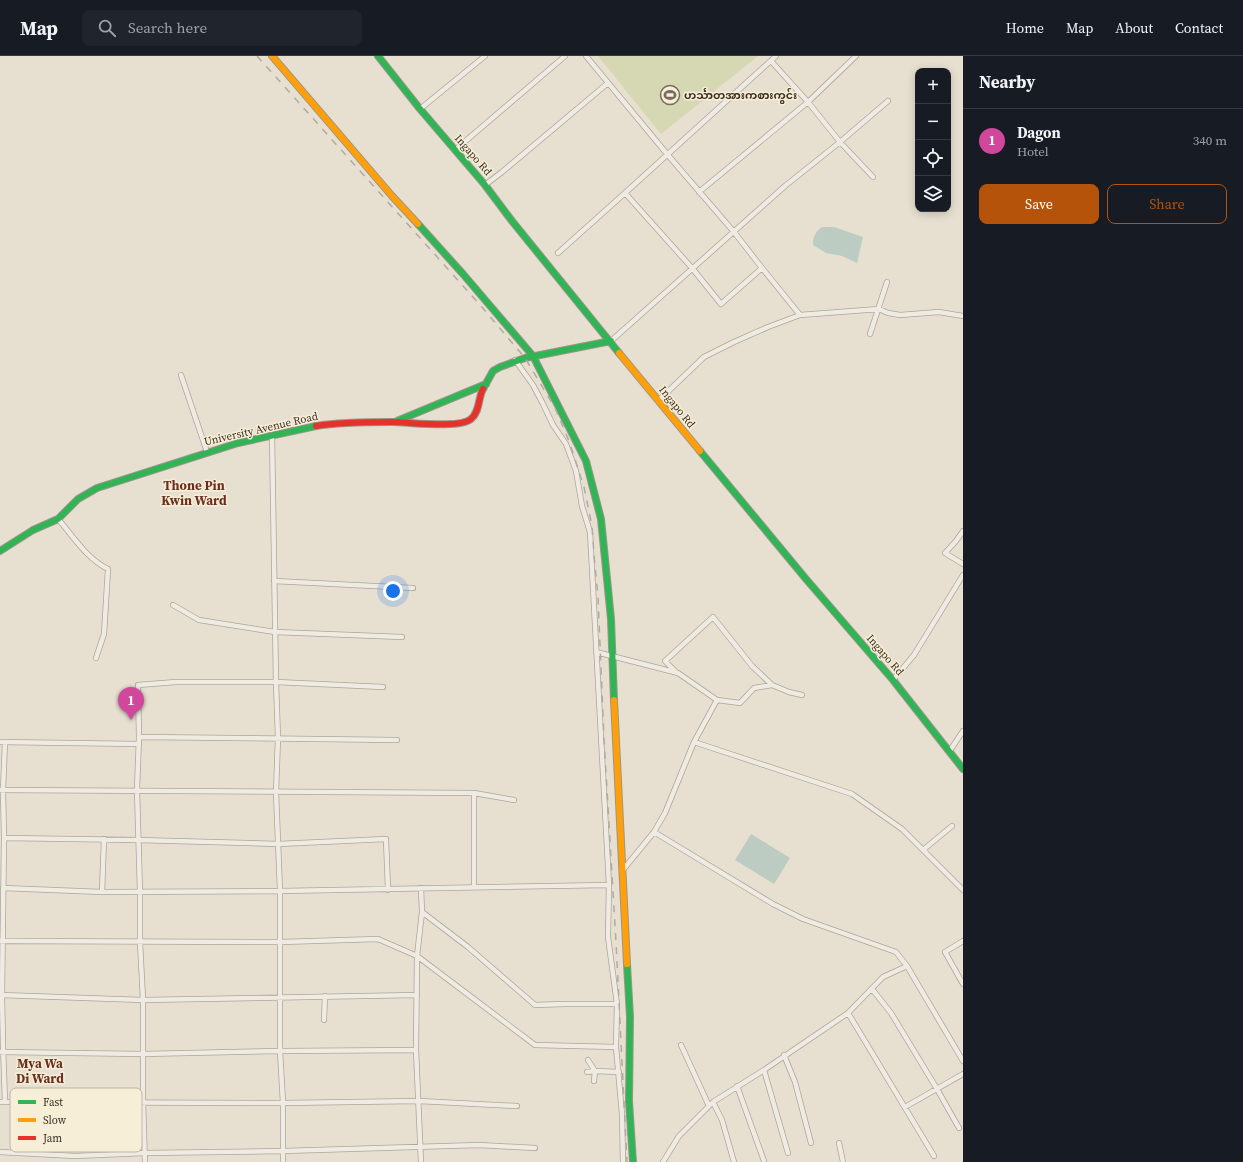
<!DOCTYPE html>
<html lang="en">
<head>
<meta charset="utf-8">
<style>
	:root { --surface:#171b24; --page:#20242c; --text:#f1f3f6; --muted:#9ea1a6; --line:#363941; --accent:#b45309 }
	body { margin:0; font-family:"Source Serif 4","Noto Sans Myanmar",serif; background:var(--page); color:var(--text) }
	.controls { position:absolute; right:12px; top:12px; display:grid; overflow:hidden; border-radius:8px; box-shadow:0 2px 10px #0003 }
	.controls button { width:36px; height:36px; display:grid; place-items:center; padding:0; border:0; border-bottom:1px solid var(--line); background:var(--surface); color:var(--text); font:20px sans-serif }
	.you { position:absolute; left:393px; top:535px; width:14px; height:14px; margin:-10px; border:3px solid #fff; border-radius:50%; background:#1a73e8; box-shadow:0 0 0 6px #1a73e833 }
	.badge { display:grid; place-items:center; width:26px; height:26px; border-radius:50%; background:var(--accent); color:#fff; font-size:13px; font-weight:700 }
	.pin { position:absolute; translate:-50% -33px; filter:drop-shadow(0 1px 2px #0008) }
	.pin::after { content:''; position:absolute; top:21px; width:14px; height:12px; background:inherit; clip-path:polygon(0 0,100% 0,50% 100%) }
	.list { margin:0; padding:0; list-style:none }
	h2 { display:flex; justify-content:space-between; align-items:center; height:52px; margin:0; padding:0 16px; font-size:17px }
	h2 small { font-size:13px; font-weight:400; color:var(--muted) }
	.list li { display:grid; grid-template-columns:26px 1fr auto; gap:12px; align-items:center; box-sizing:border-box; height:64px; padding:0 16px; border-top:1px solid var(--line) }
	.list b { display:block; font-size:15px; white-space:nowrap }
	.list p { margin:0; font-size:13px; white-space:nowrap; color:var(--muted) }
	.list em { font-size:13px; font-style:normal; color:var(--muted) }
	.actions { display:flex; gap:8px; padding:12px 16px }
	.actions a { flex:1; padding:9px 0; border:1px solid var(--accent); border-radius:8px; text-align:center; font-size:14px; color:var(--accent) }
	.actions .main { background:var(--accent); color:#fff }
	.icon { flex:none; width:22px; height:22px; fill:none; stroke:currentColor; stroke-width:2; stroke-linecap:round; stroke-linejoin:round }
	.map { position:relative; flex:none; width:963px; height:1106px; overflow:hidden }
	header { display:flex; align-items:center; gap:24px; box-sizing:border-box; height:56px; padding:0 20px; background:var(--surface); border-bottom:1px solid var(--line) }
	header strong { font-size:19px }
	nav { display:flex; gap:22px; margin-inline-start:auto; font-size:14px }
	.search { width:280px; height:36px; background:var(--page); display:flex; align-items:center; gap:10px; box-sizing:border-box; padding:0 14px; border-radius:8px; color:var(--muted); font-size:15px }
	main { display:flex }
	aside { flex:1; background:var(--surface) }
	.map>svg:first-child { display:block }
	.green { fill:#d6d7b3 }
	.water { fill:#bcccc2 }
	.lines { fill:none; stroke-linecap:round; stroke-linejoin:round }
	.street-casing { stroke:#ada599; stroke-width:6 }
	.fast-casing { stroke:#9c958a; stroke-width:8 }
	.slow-casing { stroke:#9c958a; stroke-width:8 }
	.jam-casing { stroke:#9c958a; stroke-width:8 }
	.street { stroke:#efebe3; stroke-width:4.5 }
	.fast { stroke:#30b455; stroke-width:6 }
	.slow { stroke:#ff9f0a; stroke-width:6 }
	.jam { stroke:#e5322d; stroke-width:6 }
	.rail { stroke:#afaaa2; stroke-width:1.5; stroke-dasharray:7 7; stroke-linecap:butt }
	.labels { text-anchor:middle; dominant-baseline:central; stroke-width:3; stroke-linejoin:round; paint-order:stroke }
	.poi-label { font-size:11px; font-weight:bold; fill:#3d2e20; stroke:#f7eed8; text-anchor:start }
	.street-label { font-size:11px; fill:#3d2e20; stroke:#f7eed8 }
	.quarter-label { font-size:13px; font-weight:bold; fill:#6b2e1e; stroke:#f7eed8 }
	.key { fill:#f7eed8; stroke:#bfb4a1; stroke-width:1 }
	.key-label { font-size:11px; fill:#3d2e20 }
</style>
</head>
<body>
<header>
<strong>Map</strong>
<div class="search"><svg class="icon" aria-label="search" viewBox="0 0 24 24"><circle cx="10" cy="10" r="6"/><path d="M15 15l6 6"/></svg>Search here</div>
<nav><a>Home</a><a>Map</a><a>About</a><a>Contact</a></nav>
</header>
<main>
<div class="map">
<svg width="963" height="1106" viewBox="0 0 963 1106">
	<rect width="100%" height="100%" fill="#e7e0d1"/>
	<path class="green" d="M598,0h160l-97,78z"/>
	<path class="water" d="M822,171h12l29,10 -6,26 -15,-7 -16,-3 -13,-8c0,-8 2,-13 9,-18z
		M751,778l39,24 -16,26 -39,-24z"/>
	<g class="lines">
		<defs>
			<path id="street" d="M586,0l81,98 67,78 28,36 38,47
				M771,5l37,41 32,40 33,35
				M420,53l65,-53
				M455,94l110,-94
				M485,129l17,-13 106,-89
				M699,136l109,-90 48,-46
				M625,137l67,75 29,36 41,-36
				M558,197l67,-60 151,-137
				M870,278l17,-52
				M611,285l174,-155 55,-44 48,-41
				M515,304l18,25 10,19 10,21 13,19 10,27 6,35 8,26 19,353 -1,52 9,67 -1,43 6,67 1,48
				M181,319l26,77
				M658,345l46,-44 30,-15 34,-15 32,-12 79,-6 9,4 12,2 39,-3 24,4
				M272,379l4,247 2,56 -2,54 4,99v160l3,52v59
				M58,463c15,17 29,40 50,50l-4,65 -8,24
				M963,475l-7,10 -11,12 18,11
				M274,525l139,7
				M173,549l26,15 76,12 127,5
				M596,596l82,21 39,27 23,3 14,-15 18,-3 17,7 13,3
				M677,617l-12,-12 48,-44 39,49 20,19
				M893,624l21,-25 49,-80
				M139,681l258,3
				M0,686l139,2
				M694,686l158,52 50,35 61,61
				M949,696l14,-21
				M0,734l474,3 40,7
				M474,737v94
				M654,776l119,72 30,15 93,33 11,14 56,95
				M4,782l134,2 140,4 108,-5 2,51
				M923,794l29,-24
				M622,815l32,-39 11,-19 29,-71 23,-42
				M3,832l99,4 178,-1 329,-6
				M102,836l2,-53
				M422,856l46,35 67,58 29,-1h53
				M0,885l281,1 97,-3 39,17 118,89 81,2
				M963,885l-18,11 18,32
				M872,933l19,24 46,76 22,39
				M0,939l143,5 274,-5
				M848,957l86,143
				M324,964l1,-24
				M681,989l28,61
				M0,996l143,2 137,-3 136,-1
				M784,999l11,27 16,61
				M588,1004l7,11 -1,10
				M764,1014l24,83
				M587,1016l8,-1 24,1
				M737,1030l27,75
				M0,1046l283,1 136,-2 98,5
				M5,1046l-2,-57 -1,-50 2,-157 -1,-48 2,-48
				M713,1046l9,18 12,42
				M905,1051l58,-33
				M839,1087l4,19
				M0,1096l75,4 70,-3 138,-2 196,-6 56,3
				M145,1106l-2,-59v-103l-3,-58v-50l-3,-102 2,-53 -1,-52 38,-3h100l107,5
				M421,1106l-5,-112 1,-94 5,-44 -1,-24
				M663,1106l16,-26 34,-34 51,-32 84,-57 35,-36 24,-11"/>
			<path id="fast" d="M378,0l42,53 65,76 27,36 107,132
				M418,168l45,50 70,82 53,105 15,58 10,100 3,81
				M483,333l10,-18 7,-4 25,-9 86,-17
				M397,365l89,-37
				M700,395l106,128 87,101 70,89
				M0,495l33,-21 25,-11 20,-20 19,-11 141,-45 78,-17
				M627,908l3,53 -1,84 4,61"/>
			<path id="slow" d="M272,0l120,140 26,28
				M619,297l81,98
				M614,644l13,264"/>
			<path id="jam" d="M316,370c25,-4 51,-4 76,-4 17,0 67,7 79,-3 9,-7 7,-21 12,-30"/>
		</defs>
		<use href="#street" class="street-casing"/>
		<use href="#fast" class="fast-casing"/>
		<use href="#slow" class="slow-casing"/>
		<use href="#jam" class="jam-casing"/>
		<use href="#street" class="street"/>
		<use href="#fast" class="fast"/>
		<use href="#slow" class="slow"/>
		<use href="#jam" class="jam"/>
		<path class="rail" d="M257,0l224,250 44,52 30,50 14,33 15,46 8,39 2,29 4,42 6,142 12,203 11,220"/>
	</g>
	<defs>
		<symbol id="stadium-ring" viewBox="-11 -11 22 22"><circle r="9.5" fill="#f7eed8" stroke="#786c5e" stroke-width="1.5"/><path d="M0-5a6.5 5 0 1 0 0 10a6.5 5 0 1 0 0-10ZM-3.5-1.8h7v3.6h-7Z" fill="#786c5e"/></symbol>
	</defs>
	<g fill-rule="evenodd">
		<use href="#stadium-ring" x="659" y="28" width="22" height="22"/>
	</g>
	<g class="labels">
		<g class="poi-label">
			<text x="684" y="39">ဟင်္သာတအားကစားကွင်း</text>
		</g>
		<g class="street-label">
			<text transform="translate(473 99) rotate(49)">Ingapo Rd</text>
			<text transform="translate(677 351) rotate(51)">Ingapo Rd</text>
			<text transform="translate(261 373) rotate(-13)">University Avenue Road</text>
			<text transform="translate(885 599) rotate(49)">Ingapo Rd</text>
		</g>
		<g class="quarter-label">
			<text x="194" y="429">Thone Pin<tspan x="194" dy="15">Kwin Ward</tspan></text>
			<text x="40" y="1007">Mya Wa<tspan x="40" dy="15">Di Ward</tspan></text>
		</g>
	</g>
	<rect x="10" y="1032" width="132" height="64" rx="6" class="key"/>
	<rect x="18" y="1044" width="18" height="4" fill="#30b455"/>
	<rect x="18" y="1062" width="18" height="4" fill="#ff9f0a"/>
	<rect x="18" y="1080" width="18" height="4" fill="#e5322d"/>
	<g class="key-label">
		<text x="43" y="1050">Fast</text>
		<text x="43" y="1068">Slow</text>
		<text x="43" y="1086">Jam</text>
	</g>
</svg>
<div class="controls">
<button>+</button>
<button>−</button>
<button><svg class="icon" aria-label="locate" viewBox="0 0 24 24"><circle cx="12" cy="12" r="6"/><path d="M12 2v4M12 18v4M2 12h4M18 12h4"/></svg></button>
<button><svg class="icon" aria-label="layers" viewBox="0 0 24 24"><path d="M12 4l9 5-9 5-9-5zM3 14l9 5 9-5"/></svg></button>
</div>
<div class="you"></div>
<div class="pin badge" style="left:131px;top:664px;background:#d1479c">1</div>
</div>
<aside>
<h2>Nearby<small></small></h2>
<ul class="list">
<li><span class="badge" style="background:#d1479c">1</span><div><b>Dagon</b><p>Hotel</p></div><em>340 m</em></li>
</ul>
<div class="actions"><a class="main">Save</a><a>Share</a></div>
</aside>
</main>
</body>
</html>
